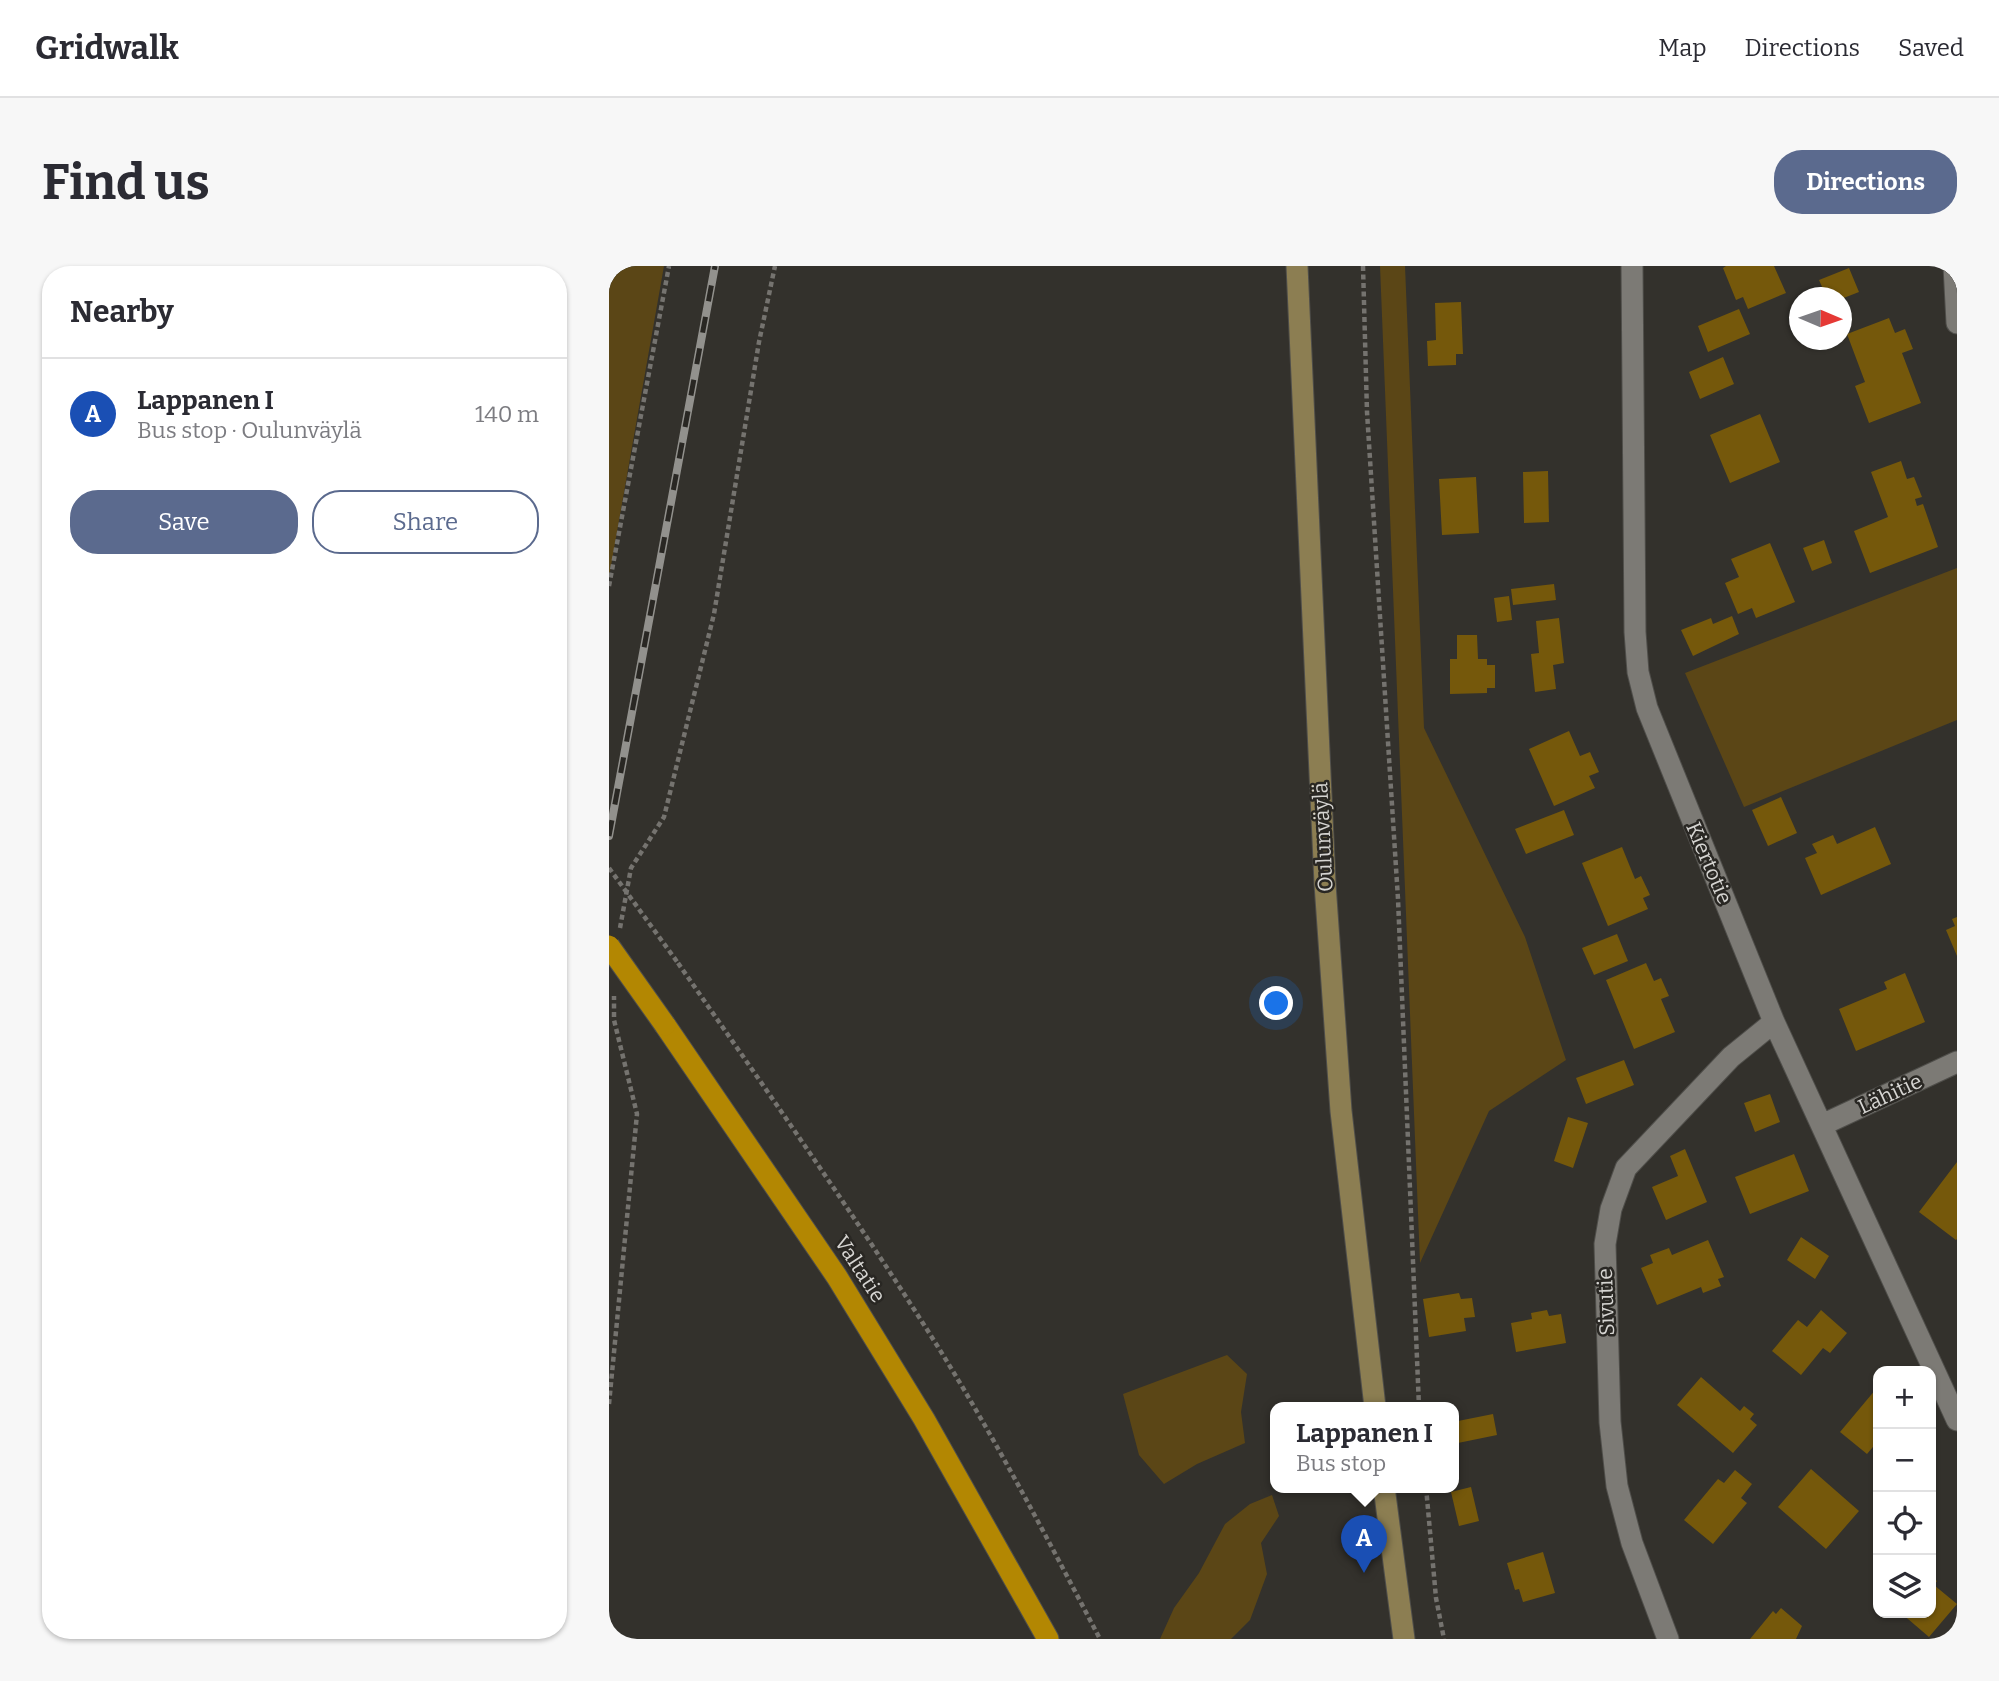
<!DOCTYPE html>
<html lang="en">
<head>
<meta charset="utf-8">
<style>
	:root { --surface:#fff; --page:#f7f7f7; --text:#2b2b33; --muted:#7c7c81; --line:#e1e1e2; --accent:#5b6a8e }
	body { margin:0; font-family:Bitter,serif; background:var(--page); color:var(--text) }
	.controls { position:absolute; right:21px; bottom:21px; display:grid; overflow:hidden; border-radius:14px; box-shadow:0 2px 5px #0004 }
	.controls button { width:63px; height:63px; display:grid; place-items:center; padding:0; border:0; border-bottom:2px solid var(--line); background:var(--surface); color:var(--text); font:35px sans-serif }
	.compass { position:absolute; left:1180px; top:21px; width:63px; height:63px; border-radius:50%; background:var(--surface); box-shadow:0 2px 5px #0004; rotate:92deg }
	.you { position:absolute; left:668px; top:738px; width:24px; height:24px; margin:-18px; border:5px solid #fff; border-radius:50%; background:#1a73e8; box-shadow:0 0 0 10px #1a73e833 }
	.badge { display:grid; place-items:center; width:46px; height:46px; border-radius:50%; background:var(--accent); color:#fff; font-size:23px; font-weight:700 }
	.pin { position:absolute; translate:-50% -58px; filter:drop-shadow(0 2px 4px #0008) }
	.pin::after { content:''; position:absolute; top:37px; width:24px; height:21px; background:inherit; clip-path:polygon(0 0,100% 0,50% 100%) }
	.popup { position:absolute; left:661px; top:1136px; width:189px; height:91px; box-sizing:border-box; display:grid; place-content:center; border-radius:14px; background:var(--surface); filter:drop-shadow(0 2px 5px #0005); font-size:23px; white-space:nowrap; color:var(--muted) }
	.popup b { font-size:26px; color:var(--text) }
	.popup::after { content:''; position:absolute; left:50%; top:100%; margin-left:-14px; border:14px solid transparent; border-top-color:var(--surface) }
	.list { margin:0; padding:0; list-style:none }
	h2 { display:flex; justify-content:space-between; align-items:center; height:91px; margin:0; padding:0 28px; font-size:30px }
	h2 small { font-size:23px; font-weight:400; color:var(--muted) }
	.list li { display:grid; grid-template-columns:46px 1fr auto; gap:21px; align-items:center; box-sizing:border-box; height:112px; padding:0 28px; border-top:2px solid var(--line) }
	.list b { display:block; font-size:26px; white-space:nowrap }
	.list p { margin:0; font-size:23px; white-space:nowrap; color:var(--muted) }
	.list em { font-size:23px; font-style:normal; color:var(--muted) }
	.actions { display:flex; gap:14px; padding:21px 28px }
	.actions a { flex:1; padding:16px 0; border:2px solid var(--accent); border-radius:28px; text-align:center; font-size:24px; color:var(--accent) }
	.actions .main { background:var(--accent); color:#fff }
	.icon { flex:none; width:38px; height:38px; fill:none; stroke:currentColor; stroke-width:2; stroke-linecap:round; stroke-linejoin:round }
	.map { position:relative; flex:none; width:1348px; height:1373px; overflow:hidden; border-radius:28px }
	header { display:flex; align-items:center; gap:42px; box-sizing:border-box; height:98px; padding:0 35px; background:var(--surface); border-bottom:2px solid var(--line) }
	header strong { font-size:33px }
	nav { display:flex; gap:38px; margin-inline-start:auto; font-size:24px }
	.intro { display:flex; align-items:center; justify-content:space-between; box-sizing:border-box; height:168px; padding:0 42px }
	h1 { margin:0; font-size:49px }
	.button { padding:18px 32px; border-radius:28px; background:var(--accent); color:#fff; font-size:24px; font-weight:700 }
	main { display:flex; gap:42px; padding:0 42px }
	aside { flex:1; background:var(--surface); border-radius:28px; box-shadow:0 2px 5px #0004 }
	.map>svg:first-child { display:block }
	.green { fill:#5b4616 }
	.building { fill:#75580b }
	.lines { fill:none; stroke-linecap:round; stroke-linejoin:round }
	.street-casing { stroke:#4f4e4a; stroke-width:23 }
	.secondary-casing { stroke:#4f4e4a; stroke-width:23 }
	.highway-casing { stroke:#4f4e4a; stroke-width:23 }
	.path { stroke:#75736f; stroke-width:4.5; stroke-dasharray:5 3.5; stroke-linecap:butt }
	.street { stroke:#7c7a75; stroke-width:21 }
	.secondary { stroke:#8c7e52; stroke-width:21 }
	.highway { stroke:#b38702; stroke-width:21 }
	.rail-casing { stroke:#92918d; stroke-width:8 }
	.rail { stroke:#292723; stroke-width:5; stroke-dasharray:16; stroke-linecap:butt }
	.highway-bridge-casing { stroke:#4f4e4a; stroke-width:23; stroke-linecap:butt }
	.path-bridge { stroke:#75736f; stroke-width:4.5; stroke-dasharray:5 3.5; stroke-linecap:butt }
	.highway-bridge { stroke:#b38702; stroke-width:21 }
	.labels { text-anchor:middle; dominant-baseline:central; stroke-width:5; stroke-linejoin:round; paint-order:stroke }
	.street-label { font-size:21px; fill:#d6d5d2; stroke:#292723 }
</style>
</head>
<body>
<header>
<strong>Gridwalk</strong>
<nav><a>Map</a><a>Directions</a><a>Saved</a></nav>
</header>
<div class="intro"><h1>Find us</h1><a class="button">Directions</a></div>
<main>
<aside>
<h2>Nearby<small></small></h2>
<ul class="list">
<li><span class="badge" style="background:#1a4fb4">A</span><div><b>Lappanen I</b><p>Bus stop · Oulunväylä</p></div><em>140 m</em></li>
</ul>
<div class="actions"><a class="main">Save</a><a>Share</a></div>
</aside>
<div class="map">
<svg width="1348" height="1373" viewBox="0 0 1348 1373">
	<rect width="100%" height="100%" fill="#33312c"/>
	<path class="green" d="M0,0h55l-55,311z
		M771,0h25l19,462 101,209 41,123 -77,51 -69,152z
		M1348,302v152l-213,87 -59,-134z
		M618,1089l20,19 -6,38 4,31 -48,21 -33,20 -25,-29 -16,-61z
		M663,1229l7,21 -18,27 6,31 -17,46 -19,19h-71l14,-31 25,-35 26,-49 25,-20z"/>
	<path class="building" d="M1117,0h48l12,27 -38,16 -5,-12 -7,3 -13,-32z
		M1240,2l10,24 -18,7 -14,-1 -8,-18z
		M852,36l2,52h-7v11l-28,1 -1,-25 9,-1 -1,-37z
		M1130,43l11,25 -42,18 -10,-26z
		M1280,52l6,15 10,-4 8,20 -11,4 19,50 -52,20 -14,-37 10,-4 -18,-48z
		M1114,91l11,27 -34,15 -11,-27z
		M1151,148l20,48 -50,21 -20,-48z
		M1292,195l6,18 7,-2 8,20 -7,2 2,7 6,-2 15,43 -68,26 -16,-42 34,-14 -17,-45z
		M939,205l1,51 -25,1 -1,-51z
		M867,211l3,56 -37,2 -3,-56z
		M1215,274l8,23 -20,8 -9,-23z
		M1161,277l25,59 -39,16 -4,-10 -14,6 -13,-31 14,-6 -8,-18z
		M945,318l2,16 -43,5 -2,-16z
		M900,330l3,24 -15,2 -3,-24z
		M1123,350l7,18 -46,22 -12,-26 30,-12 2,6z
		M950,352l5,45 -11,2 3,24 -21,3 -4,-38 8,-1 -3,-32z
		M848,369h20l1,24h9v6h8v23h-8v5l-37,1v-35h7z
		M960,465l11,25 10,-4 9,20 -10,4 6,12 -41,18 -25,-57z
		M1172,531l16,36 -29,13 -16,-36z
		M955,544l10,25 -48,19 -11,-25z
		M1266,561l16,37 -70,31 -16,-37 12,-5 -5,-9 21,-9 4,9z
		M1013,581l13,32 6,-3 9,19 -7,3 5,11 -40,17 -26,-63z
		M1348,651v39l-11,-26 9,-4 -3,-7z
		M1008,668l11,27 -34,14 -12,-27z
		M1037,697l8,18 7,-3 8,18 -8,3 14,33 -41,17 -28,-69z
		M1296,707l20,49 -69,29 -17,-42 48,-20 -3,-7z
		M1015,794l10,25 -48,19 -10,-26z
		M1161,828l10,28 -25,10 -11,-29z
		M959,851l20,6 -15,45 -19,-7z
		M1076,883l22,53 -41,18 -14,-33 26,-11 -8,-20z
		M1185,888l15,37 -59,23 -15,-37z
		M1348,896v77l-1,1 -37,-28z
		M1192,971l28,19 -14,23 -28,-19z
		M1099,974l16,37 -6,2 3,7 -18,7 -2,-6 -44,18 -16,-37 12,-5 -3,-8 19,-7 3,7z
		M850,1027l2,6 11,-1 3,19 -11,1 2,13 -37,6 -6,-38z
		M938,1044l2,6 12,-2 5,29 -50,9 -5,-29 21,-4 -1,-6z
		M1212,1044l26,23 -17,20 -7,-5 -22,27 -29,-24 26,-31 9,7z
		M1092,1111l39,34 4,-5 10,8 -4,5 7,6 -24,28 -56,-48z
		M1267,1123l2,52 -11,13 -27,-22z
		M884,1148l4,21 -44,9v-22z
		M1202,1203l48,42 -33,38 -48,-42z
		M1126,1204l17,14 -11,14 6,5 -34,41 -29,-24 34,-41 6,4z
		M862,1221l8,34 -20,5 -8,-34z
		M934,1286l12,41 -32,9 -4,-13 -4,1 -8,-27z
		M1322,1310l6,5 -3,4 23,19 -28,33 -28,-24h30z
		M1172,1342l21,18 -6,13h-46l23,-28 3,3z"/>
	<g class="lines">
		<defs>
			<path id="street" d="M1023,0l3,366 3,40 9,36 127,314 183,398
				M1345,0l3,57
				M1213,859l135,-63
				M1059,1373l-36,-96 -15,-57 -7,-64 -5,-178 6,-35 15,-41 105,-111 43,-35"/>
			<path id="secondary" d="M688,0l28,618 16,227 34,296
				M775,1221l20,152"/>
			<path id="highway" d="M56,759l172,252 87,142 124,220"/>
		</defs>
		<use href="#street" class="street-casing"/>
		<use href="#secondary" class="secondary-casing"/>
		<use href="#highway" class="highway-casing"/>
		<path class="path" d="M754,0l4,146 31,487 21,508
			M0,320l60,-320
			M11,662l11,-60 33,-51 50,-203 45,-272 16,-76
			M69,697c84,121 169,241 248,365 64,100 119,206 174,311
			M0,1138l28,-290 -23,-94v-24
			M817,1221l10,111 8,41"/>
		<use href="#street" class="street"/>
		<use href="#secondary" class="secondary"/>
		<use href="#highway" class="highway"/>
		<defs>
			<path id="rail" d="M0,570l106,-570"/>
		</defs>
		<use href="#rail" class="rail-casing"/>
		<use href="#rail" class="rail"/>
		<defs>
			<path id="highway-bridge" d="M0,680l56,79"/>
		</defs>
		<use href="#highway-bridge" class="highway-bridge-casing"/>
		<path class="path-bridge" d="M0,602l69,95"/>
		<use href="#highway-bridge" class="highway-bridge"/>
	</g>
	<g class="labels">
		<g class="street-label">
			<text transform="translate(714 571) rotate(-93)">Oulunväylä</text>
			<text transform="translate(1100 597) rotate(67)">Kiertotie</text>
			<text transform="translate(1281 828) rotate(-25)">Lähitie</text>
			<text transform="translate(251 1003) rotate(57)">Valtatie</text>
			<text transform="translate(997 1036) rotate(-92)">Sivutie</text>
		</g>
	</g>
</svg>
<div class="controls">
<button>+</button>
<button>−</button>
<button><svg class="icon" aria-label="locate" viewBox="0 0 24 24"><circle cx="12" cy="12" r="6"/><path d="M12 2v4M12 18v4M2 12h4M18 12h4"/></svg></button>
<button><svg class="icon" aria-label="layers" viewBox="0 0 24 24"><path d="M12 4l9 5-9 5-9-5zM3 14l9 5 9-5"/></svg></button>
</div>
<svg class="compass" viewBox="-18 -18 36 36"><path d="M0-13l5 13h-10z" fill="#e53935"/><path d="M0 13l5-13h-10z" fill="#7c7c81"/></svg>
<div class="you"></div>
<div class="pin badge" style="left:755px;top:1307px;background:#1a4fb4">A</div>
<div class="popup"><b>Lappanen I</b>Bus stop</div>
</div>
</main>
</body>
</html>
